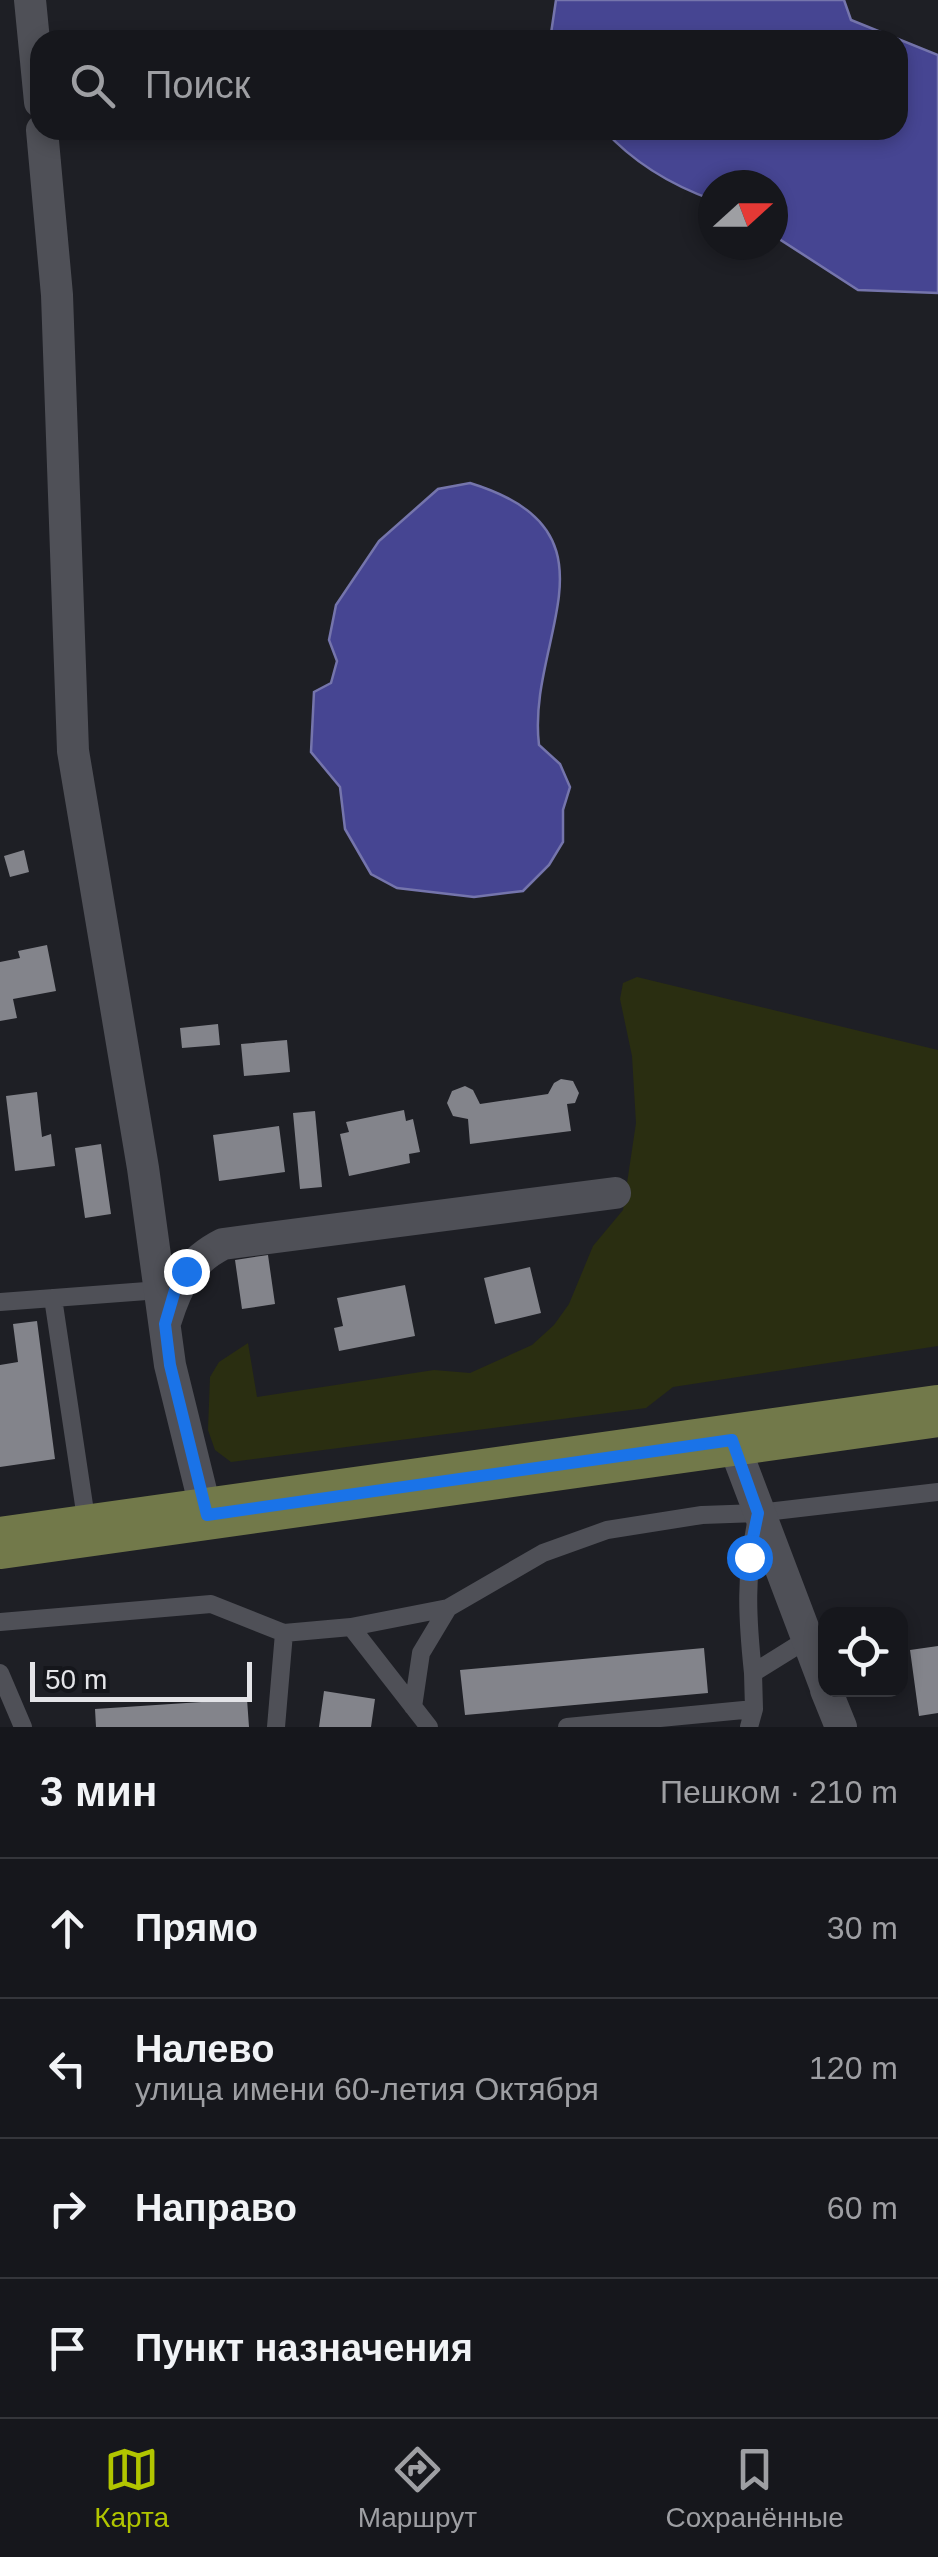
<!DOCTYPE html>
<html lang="ru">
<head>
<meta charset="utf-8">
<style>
	:root { --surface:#16171c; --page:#1f2025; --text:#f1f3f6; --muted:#9e9fa3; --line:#35363b; --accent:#b1c500 }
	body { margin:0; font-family:Arial,sans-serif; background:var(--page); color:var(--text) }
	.controls { position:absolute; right:30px; bottom:30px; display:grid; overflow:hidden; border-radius:20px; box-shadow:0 5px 15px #0003 }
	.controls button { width:90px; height:90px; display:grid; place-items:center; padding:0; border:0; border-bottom:2px solid var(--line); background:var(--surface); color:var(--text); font:50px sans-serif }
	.compass { position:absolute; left:698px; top:170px; width:90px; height:90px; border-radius:50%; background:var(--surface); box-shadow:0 5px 15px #0003; rotate:69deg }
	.scale { position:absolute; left:30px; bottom:25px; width:222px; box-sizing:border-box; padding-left:10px; border:5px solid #e4e4e8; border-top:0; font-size:28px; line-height:35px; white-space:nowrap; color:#e4e4e8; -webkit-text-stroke:8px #15161b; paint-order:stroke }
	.stop { position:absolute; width:30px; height:30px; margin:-22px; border:8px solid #1a73e8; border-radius:50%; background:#fff }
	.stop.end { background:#1a73e8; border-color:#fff; box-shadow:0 2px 10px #0008 }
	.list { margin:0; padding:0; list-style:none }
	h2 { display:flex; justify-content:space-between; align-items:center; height:130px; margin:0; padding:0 40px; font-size:42px }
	h2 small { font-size:32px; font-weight:400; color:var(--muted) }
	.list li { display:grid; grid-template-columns:65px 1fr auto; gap:30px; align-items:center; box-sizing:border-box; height:140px; padding:0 40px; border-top:2px solid var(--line) }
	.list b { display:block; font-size:38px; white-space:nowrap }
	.list p { margin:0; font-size:32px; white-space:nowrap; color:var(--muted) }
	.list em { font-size:32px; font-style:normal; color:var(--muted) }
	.icon { flex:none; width:55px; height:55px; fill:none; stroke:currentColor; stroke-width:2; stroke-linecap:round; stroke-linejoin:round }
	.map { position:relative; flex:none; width:938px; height:1727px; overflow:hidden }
	.search { position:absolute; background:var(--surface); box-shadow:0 5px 15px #0003; left:30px; right:30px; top:30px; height:110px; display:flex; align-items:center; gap:25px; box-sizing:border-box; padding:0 35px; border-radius:30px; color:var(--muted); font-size:38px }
	.sheet { height:690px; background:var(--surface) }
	nav { display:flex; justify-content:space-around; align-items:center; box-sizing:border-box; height:140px; border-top:2px solid var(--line); background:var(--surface); font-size:28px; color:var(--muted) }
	nav a { display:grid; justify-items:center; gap:5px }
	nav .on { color:var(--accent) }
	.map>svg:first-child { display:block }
	.green { fill:#2a2e11 }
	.water { fill:#464592; stroke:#7575ac; stroke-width:2.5 }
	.building { fill:#83848b }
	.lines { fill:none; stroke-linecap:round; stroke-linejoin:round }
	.service { stroke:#4f5057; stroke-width:18 }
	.minor { stroke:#4f5057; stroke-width:32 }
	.primary { stroke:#72794a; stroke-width:52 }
	.route { stroke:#1a73e8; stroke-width:12 }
</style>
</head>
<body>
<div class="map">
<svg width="938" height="1727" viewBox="0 0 938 1727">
	<rect width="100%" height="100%" fill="#1e1f25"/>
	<path class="green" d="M637,977l301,73v296l-265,41 -27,21 -415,54 -16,-12 -7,-20 2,-53 9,-15 29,-19 9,54 177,-27 36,3 62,-28 22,-20 15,-21 24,-58 30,-36 13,-87 -4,-67 -12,-57 3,-16z"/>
	<path class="water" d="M556,0h288l7,20 87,35v238l-80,-3 -85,-55v-50h-60v15c-42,-15 -79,-37 -109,-70h294v-90h-348z
		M470,483c159,49 56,156 69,262l21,19 10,23 -7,23v32l-14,23 -26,26 -49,6 -77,-9 -26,-14 -26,-45 -5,-42 -29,-35 3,-60 17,-9 6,-22 -8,-21 7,-35 43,-64 59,-52z"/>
	<path class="building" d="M24,850l5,22 -19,5 -6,-21z
		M47,945l9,46 -43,8 4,19 -17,3v-59l20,-4 -2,-7z
		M218,1024l2,21 -38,3 -2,-20z
		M287,1040l3,32 -46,4 -3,-32z
		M561,1079l12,2 6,12 -4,10 -8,1 4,27 -101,13 -2,-25 -15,-3 -6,-13 5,-12 13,-5 8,4 7,14 68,-10 6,-11z
		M37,1092l5,45 9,-3 4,32 -40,5 -9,-75z
		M404,1110l2,11 7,-2 7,33 -11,2 1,9 -61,13 -9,-42 9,-2 -3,-10z
		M315,1111l7,76 -22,2 -7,-76z
		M279,1126l6,46 -66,9 -6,-46z
		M101,1144l10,70 -26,4 -10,-70z
		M268,1255l7,49 -33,5 -7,-49z
		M530,1267l11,46 -46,11 -11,-46z
		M405,1285l10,51 -76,15 -5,-23 9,-2 -6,-28z
		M37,1321l18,138 -55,8v-102l18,-3 -5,-38z
		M938,1646v67l-19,3 -9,-66z
		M704,1648l4,45 -243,22 -5,-45z
		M324,1691l51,8 -4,28h-52z
		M247,1699l2,28h-153l-1,-18z"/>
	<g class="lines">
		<path class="service" d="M53,1298l34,227
			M0,1302l160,-12
			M448,1608l95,-55 64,-23 95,-15 56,-2 180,-21
			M0,1622l211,-18 73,29 67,-6 78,100
			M351,1627l97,-19 -27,45 -8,54
			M0,1673l23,54
			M753,1673c-6,-57 -8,-97 4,-155
			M276,1727l8,-94
			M567,1727l187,-18
			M749,1727l5,-18 -1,-36 53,-33"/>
		<path class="minor" d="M30,0l10,102
			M42,130l15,165 16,456 70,417 27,197 37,150
			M166,1320c11,-35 23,-59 57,-76l392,-51
			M732,1440l94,248
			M826,1690l15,37"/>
		<path class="primary" d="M0,1543l938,-132"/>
	</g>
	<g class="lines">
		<path class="route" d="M186,1271l-11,19 -10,34 5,41 37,150 525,-75 26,73 -9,44"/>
	</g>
</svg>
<div class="controls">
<button><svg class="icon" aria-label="locate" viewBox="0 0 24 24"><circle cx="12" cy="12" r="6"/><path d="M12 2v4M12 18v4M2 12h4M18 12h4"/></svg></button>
</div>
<svg class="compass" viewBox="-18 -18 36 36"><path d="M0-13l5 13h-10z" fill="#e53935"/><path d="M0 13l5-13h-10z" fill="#9e9fa3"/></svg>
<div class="scale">50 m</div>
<div class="stop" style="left:749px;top:1557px"></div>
<div class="stop end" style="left:186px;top:1271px"></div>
<div class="search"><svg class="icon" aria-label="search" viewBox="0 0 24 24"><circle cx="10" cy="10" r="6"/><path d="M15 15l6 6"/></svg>Поиск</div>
</div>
<section class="sheet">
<h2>3 мин<small>Пешком · 210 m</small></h2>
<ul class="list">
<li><svg class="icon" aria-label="ahead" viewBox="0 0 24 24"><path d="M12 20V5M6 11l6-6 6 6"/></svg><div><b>Прямо</b></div><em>30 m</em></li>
<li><svg class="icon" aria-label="left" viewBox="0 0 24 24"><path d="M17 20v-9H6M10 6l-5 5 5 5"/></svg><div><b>Налево</b><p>улица имени 60-летия Октября</p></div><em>120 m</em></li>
<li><svg class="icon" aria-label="right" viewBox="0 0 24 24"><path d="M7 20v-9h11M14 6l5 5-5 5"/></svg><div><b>Направо</b></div><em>60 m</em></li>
<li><svg class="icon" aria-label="arrive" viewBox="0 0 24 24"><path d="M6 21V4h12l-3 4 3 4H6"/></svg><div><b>Пункт назначения</b></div></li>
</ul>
</section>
<nav>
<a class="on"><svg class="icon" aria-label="map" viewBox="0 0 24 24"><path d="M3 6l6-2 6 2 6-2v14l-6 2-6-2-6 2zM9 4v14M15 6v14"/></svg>Карта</a>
<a><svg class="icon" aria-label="directions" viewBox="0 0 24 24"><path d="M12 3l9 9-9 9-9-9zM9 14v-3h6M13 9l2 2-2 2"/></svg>Маршрут</a>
<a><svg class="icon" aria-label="saved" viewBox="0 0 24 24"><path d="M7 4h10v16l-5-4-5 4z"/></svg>Сохранённые</a>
</nav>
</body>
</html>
